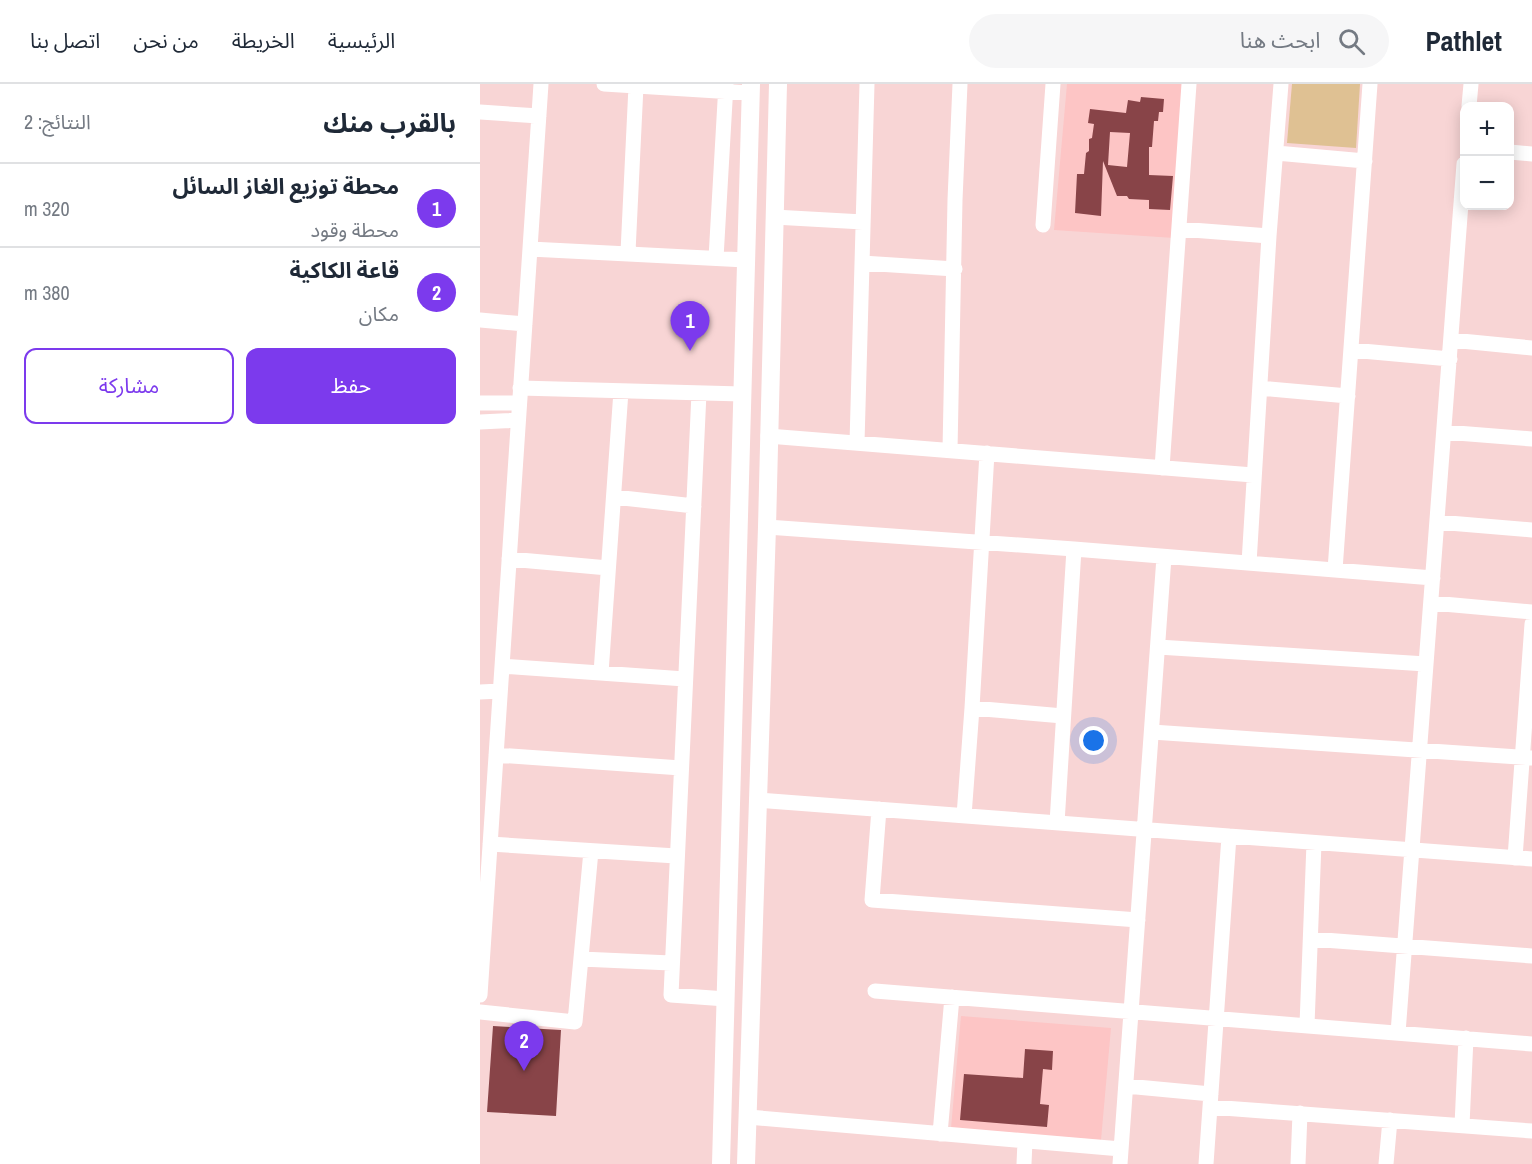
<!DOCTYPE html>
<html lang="ar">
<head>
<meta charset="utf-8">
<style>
	:root { --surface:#fff; --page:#f6f6f7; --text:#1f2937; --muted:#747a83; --line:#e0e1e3; --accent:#7c3aed }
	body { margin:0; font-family:"Archivo Narrow","Noto Sans Arabic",sans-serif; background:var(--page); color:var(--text); direction:rtl }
	.controls { position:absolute; right:18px; top:18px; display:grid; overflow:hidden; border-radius:12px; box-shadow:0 3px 15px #0003 }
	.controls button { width:54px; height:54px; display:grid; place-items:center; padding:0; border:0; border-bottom:2px solid var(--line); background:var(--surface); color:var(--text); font:30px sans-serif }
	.you { position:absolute; left:614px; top:657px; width:21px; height:21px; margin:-15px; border:4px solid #fff; border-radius:50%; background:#1a73e8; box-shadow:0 0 0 9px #1a73e833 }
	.badge { display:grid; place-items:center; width:39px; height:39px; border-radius:50%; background:var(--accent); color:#fff; font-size:20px; font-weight:700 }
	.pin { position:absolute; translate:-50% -50px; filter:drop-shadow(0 2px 3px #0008) }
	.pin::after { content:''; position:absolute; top:32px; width:21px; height:18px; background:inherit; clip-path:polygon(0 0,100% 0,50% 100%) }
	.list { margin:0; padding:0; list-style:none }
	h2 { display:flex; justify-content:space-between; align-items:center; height:78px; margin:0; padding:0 24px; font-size:26px }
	h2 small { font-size:20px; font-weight:400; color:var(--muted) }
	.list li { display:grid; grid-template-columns:39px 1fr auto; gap:18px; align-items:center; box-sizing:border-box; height:84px; padding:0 24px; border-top:2px solid var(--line) }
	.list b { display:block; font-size:22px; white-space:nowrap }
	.list p { margin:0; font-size:20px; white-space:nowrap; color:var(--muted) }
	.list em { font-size:20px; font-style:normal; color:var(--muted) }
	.actions { display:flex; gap:12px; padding:18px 24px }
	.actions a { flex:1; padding:14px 0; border:2px solid var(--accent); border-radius:12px; text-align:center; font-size:21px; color:var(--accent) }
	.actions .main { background:var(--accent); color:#fff }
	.icon { flex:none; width:33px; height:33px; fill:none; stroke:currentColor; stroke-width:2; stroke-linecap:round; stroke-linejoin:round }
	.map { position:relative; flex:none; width:1052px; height:1080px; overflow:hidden; direction:ltr }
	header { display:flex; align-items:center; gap:36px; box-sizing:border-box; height:84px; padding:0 30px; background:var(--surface); border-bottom:2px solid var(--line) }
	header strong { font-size:28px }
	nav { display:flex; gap:33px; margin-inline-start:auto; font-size:21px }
	.search { width:420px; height:54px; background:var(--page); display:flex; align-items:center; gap:15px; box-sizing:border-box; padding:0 21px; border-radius:33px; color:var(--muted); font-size:22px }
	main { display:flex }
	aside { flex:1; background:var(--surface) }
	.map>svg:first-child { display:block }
	.built { fill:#fdc5c5 }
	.green { fill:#dfc193 }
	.building { fill:#884448; fill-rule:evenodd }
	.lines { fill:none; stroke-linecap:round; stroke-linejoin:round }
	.minor { stroke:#fff; stroke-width:15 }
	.major { stroke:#fff; stroke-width:18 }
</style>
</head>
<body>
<header>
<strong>Pathlet</strong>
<div class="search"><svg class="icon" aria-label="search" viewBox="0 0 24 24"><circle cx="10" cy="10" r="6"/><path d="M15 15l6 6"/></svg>ابحث هنا</div>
<nav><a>الرئيسية</a><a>الخريطة</a><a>من نحن</a><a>اتصل بنا</a></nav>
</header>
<main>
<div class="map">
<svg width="1052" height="1080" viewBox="0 0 1052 1080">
	<rect width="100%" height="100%" fill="#f8d5d5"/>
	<path class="built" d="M587,0h118l-11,154 -120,-8z
		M481,932l150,12 -10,112 -150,-12z"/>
	<path class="green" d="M812,0h68l-4,64 -69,-5z"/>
	<path class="building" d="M661,13l23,2 -1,13h-4l-1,9h-4l-2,26h-3v28l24,1 -3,34 -21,-1v-9l-20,-1 -2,-3h-10l-14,-35 -2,55 -26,-3 2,-39h7l2,-21 3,-2v-12l3,-1 2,-14 -6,-1 2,-14 36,4 2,-13 12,2zM630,48l20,1 -3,34 -19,-2z
		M13,942l68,4 -5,86 -69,-4z
		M545,965l28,2 -1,19 -9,-1 -3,35 9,1 -2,22 -87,-7 4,-46 59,4z"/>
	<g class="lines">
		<path class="minor" d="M124,0l146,9
			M989,22l2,-22
			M0,28l59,4
			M1030,68l22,2
			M796,69l89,8
			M294,133l89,5
			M563,141l10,-141
			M699,145l90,7
			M50,165l216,11
			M148,168l8,-166
			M236,174l10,-174
			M382,179l93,6
			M0,236l45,4
			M971,256l81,8
			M871,266l99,9
			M40,304l222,6
			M780,304l88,8
			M219,309l-28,602 55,4
			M0,319h39
			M0,338l38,-2
			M964,348l88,7
			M288,352l485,39
			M377,359l10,-359
			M470,366l5,-250 5,-116
			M682,384l27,-384
			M134,413l80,9
			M957,438l95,8
			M287,443l307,22 359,29
			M29,475l99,9
			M769,479l20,-327 12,-152
			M855,486l35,-486
			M952,519l100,9
			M678,563l268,17
			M22,582l183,13
			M121,589l20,-282
			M0,608l20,-1
			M492,624l91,8
			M672,648l380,26
			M16,671l185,13
			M277,716l775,59
			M399,725l-7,91 266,20
			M484,732l8,-108 15,-255
			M577,739l17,-274
			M10,760l186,12
			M1035,774l17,-234
			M831,855l221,17
			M101,875l90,4
			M395,907l657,53
			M0,911l61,-911
			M0,928l95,10 16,-171
			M827,941l7,-182
			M918,949l66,-869
			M646,1002l85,8
			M730,1023l322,24
			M268,1033l373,32
			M982,1041l4,-87
			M460,1050l12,-137
			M544,1080l1,-23
			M640,1080l44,-607
			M726,1080l23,-328
			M818,1080l2,-51
			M906,1080l4,-44"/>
		<path class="major" d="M241,1080l30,-1080
			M266,1080l21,-637 11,-443"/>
	</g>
</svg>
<div class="controls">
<button>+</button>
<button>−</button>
</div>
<div class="you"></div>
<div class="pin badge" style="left:210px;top:267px">1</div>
<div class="pin badge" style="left:44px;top:987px">2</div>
</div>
<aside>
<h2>بالقرب منك<small>النتائج: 2</small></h2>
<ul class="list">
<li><span class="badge">1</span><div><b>محطة توزيع الغاز السائل</b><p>محطة وقود</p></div><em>320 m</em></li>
<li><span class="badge">2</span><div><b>قاعة الكاكية</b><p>مكان</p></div><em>380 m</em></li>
</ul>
<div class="actions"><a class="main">حفظ</a><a>مشاركة</a></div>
</aside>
</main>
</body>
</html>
